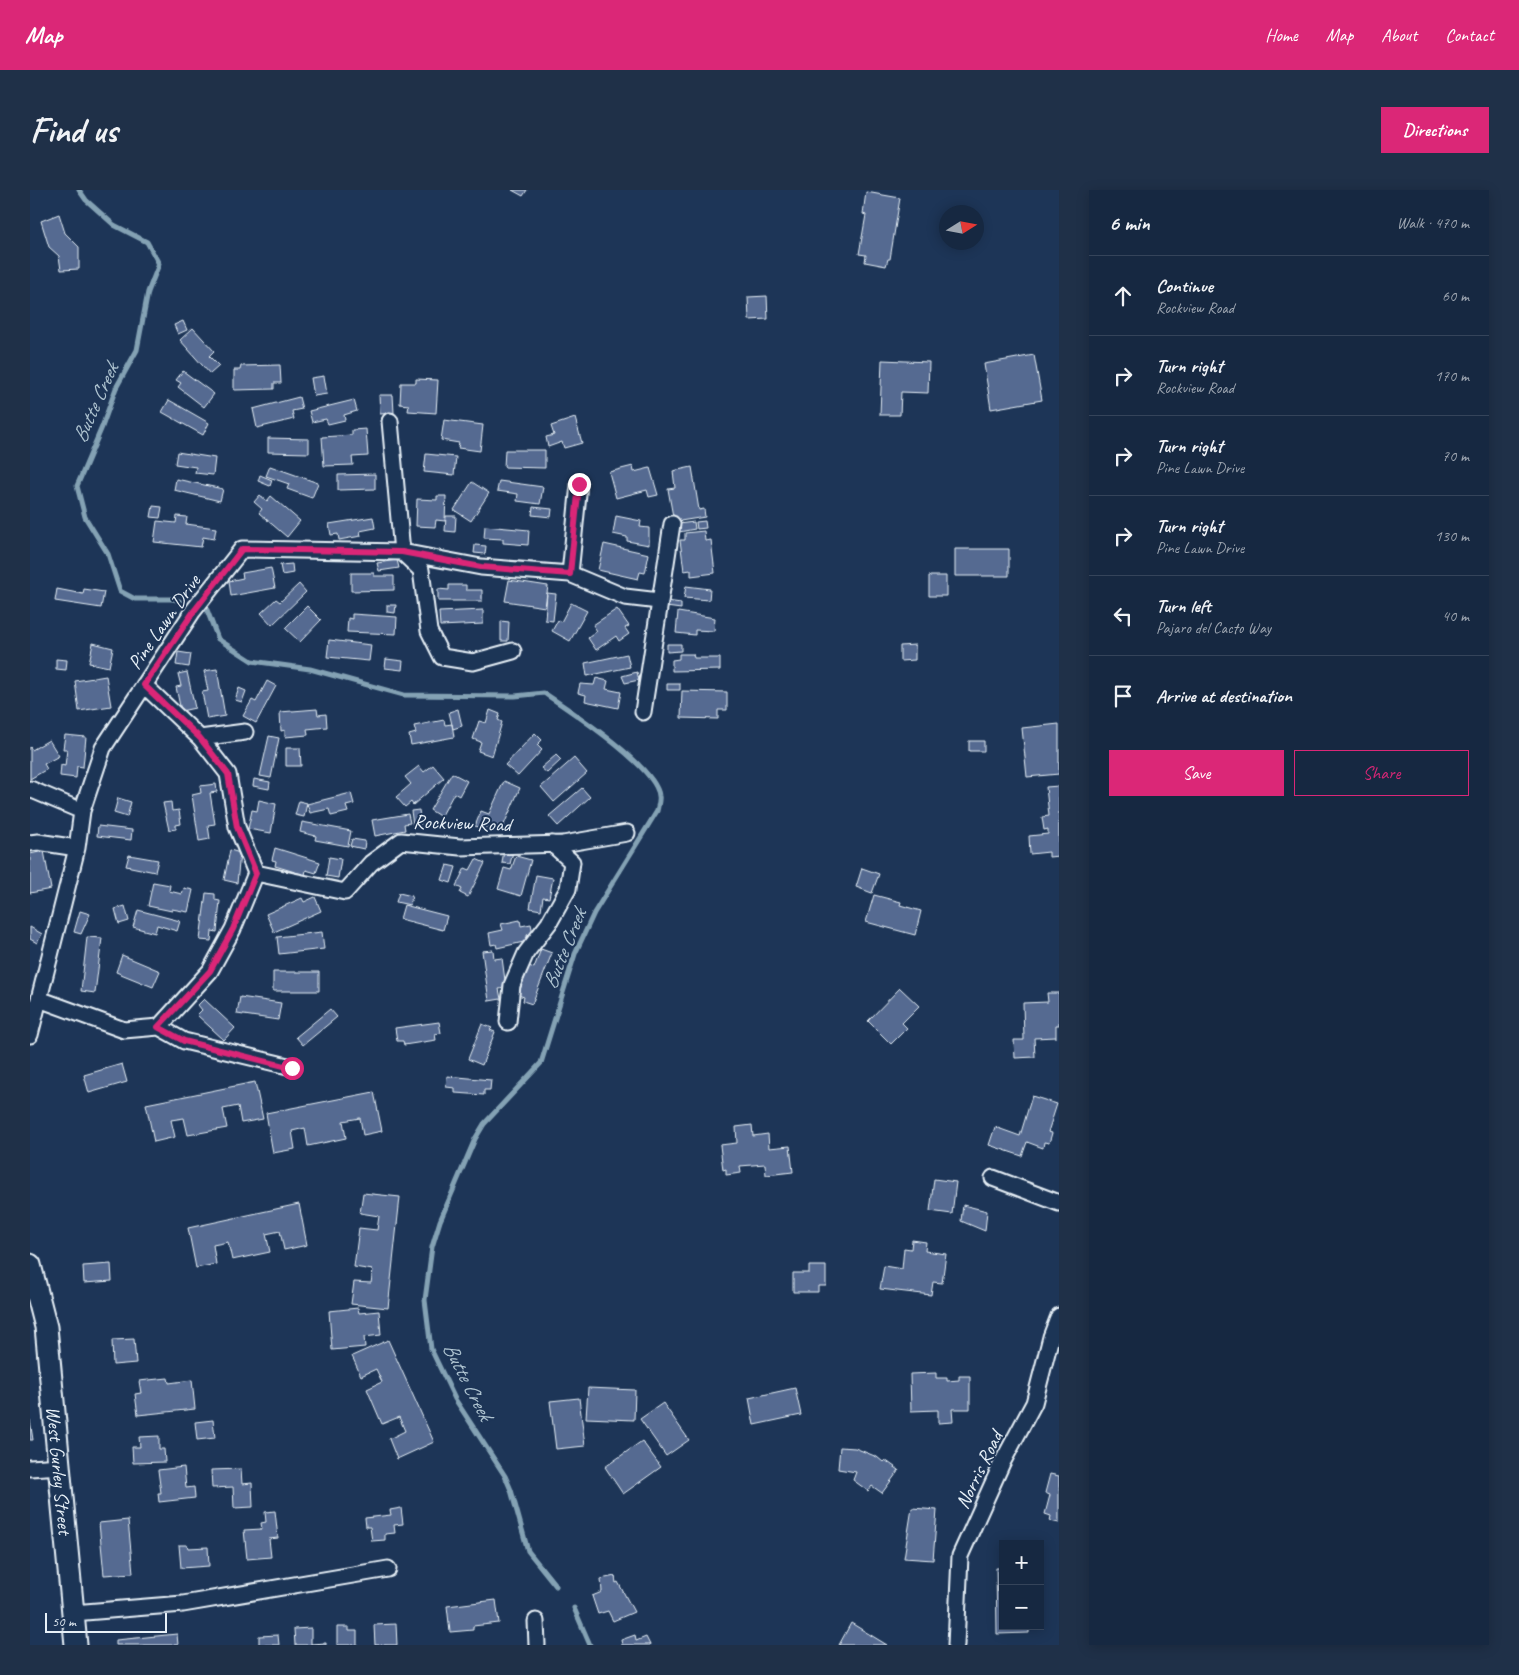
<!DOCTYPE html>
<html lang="en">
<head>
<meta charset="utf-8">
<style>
	:root { --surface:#162841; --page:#1f3048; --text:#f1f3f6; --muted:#9ea6b1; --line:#35445a; --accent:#db2777 }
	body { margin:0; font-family:Caveat,sans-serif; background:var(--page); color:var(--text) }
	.controls { position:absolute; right:15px; bottom:15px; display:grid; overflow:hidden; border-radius:0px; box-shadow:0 2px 12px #0003 }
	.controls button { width:45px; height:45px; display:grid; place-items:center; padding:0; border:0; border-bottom:1px solid var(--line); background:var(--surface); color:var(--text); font:25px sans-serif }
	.compass { position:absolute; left:909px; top:15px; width:45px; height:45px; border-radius:50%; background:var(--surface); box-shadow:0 2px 12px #0003; rotate:79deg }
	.scale { position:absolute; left:15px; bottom:12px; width:122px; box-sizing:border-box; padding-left:5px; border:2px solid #e8f1f8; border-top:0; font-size:14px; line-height:18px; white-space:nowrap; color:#e8f1f8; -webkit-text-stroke:4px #1d3557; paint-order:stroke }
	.stop { position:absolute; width:15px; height:15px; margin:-11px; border:4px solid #db2777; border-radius:50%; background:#fff }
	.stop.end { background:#db2777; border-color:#fff; box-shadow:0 1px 5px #0008 }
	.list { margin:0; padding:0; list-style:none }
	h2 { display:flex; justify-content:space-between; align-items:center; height:65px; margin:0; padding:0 20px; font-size:21px }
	h2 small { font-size:16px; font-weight:400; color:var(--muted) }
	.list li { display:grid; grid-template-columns:32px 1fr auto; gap:15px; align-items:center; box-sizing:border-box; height:80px; padding:0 20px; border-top:1px solid var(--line) }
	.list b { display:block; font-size:19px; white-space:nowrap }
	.list p { margin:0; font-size:16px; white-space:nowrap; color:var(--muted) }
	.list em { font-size:16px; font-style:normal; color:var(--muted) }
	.actions { display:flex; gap:10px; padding:15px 20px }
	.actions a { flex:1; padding:11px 0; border:1px solid var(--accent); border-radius:0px; text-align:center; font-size:18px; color:var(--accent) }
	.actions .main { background:var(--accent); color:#fff }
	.icon { flex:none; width:28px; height:28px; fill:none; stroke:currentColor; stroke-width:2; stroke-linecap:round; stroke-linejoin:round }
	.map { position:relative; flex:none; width:1029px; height:1455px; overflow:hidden; border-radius:0px }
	header { display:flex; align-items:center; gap:30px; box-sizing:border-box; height:70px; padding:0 25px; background:var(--accent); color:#fff }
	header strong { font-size:24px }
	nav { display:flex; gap:28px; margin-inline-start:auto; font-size:18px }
	.intro { display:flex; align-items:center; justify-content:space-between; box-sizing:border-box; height:120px; padding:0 30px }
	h1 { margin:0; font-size:35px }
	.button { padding:12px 22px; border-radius:0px; background:var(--accent); color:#fff; font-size:18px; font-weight:700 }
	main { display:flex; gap:30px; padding:0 30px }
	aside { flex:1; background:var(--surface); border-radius:0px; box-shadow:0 2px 12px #0003 }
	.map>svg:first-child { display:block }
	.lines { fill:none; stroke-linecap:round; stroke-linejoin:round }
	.stream { stroke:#84a2b4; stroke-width:5 }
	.building { fill:#546a91; stroke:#e8f1f8 }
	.street-casing { stroke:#e8f1f8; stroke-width:19 }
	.secondary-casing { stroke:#e8f1f8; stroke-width:25 }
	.street { stroke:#1d3557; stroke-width:15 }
	.secondary { stroke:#1d3557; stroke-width:21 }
	.route { stroke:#db2777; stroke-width:6 }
	.labels { text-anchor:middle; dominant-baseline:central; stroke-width:4; stroke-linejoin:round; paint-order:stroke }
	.street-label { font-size:20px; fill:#e8f1f8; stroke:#1d3557 }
	.water-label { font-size:21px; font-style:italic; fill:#aec3d0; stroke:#1d3557 }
</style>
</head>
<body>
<header>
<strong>Map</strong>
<nav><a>Home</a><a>Map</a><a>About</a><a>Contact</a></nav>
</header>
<div class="intro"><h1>Find us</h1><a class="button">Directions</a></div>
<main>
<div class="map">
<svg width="1029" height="1455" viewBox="0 0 1029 1455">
	<rect width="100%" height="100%" fill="#1d3557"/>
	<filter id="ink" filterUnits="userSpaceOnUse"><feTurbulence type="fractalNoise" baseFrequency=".02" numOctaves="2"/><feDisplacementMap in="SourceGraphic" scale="10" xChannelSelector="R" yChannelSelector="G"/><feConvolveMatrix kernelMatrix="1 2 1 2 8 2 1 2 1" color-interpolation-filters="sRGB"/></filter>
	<g filter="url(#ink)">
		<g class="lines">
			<path class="stream" d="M49,0l7,10 28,25 33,17 12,22 -11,28 -11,58 -21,38 -14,39 -25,59 8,31 23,37 12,37 15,8h38l12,4
				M177,420l11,29 34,22 58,8 94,26 111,1 29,-3c24,16 113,74 115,103 1,4 -1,10 -2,15l-63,102 -19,41 -34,109 -57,61 -9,15 -35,82 -8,26 -7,53 6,49 24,50 50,77 6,14 17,61 28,35
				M544,1418l16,37"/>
		</g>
		<path class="building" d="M482,0h15l-4,6z
			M836,2l34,6 -10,61h-2l-2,7 -21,-4 1,-7 -7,-1 7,-39 -3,-1z
			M29,24l6,19 14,14v22l-18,1 -2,-14 -10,-9 -8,-26z
			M737,106l1,23 -19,1 -1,-23z
			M153,131l4,9 -9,4 -4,-9z
			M163,138l21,23 -5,5 10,10 -9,8 -30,-34z
			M1004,165l8,45 -51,9 -7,-45z
			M852,170l47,2 -1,31 -27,-1 -1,23h-20z
			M250,175l1,18h-7v6l-40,1v-20h6l1,-4z
			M153,181l31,23 -10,13 -26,-20 3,-4 -5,-3z
			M294,186l3,18 -13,2 -3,-18z
			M386,189l22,1 -2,33 -28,-2 1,-6 -9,-1 1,-21h15z
			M349,205h14l1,18 -14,1z
			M269,207l3,12 -10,2 2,8 -37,9 -4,-19z
			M139,210l40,23 -6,12 -41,-23z
			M324,210l3,11 -13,4 1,5 -17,4 -2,-5 -14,3 -3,-11z
			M545,228l7,25 -18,5 -2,-6 -14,5 -2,-10 8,-2 -3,-9z
			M414,230l39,5 -3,26 -22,-3 1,-5 -18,-3z
			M336,239l2,27 -16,1 1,8 -29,1 -2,-29 30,-2v-5z
			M238,248l41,1v14l-41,-1z
			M475,260h40v18l-41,-1z
			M147,262l38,6 -2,17 -18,-2 1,-6 -21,-3z
			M396,264l30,3 -2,18 -30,-3z
			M240,276l48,17 -6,15 -25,-9 2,-5 -23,-8z
			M603,276l1,6 16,-4 8,27 -9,2 -2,-7 -31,8 -7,-26z
			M662,277l7,43 5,-1 1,8 -31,5 -6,-33 7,-1 -2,-17z
			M345,284v15l-37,1v-15z
			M230,285l12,5 -2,6 -12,-5z
			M146,289l47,10 -3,12 -46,-11z
			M469,291l44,6 -3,17 -23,-3 1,-7 -21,-3z
			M442,292l17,11 -18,28 -17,-11z
			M230,305l7,6 4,-5 29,25 -13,16 -28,-24 3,-4 -8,-7z
			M407,306h9l-1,25 -9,-1 -1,7 -19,-1 1,-27 20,1z
			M123,316l9,1 -2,11 -9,-1z
			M503,317l19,2 -1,8 -19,-2z
			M147,326l10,1 -1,7 30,4 -2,11 -11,-2 -2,10 -47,-5 3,-21 19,2z
			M416,326h10l-1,16 -10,-1z
			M586,326l25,5 -1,6 9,1v17l-22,-4v-4l-14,-3z
			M343,327l2,11 -15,3 1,5 -22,4 -1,-6 -7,1 -2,-11z
			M675,331l1,7 -9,1 -1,-7z
			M664,332l1,7 -16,3 -1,-8z
			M455,336l44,4 -1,15 -25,-2v-4l-19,-1z
			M674,341l1,10 6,-1 4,33 -24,3v-6l-7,1 -4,-31h5v-7z
			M574,354l45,10 -4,19 -5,-1 -2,7 -40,-9z
			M445,355l11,1 -1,8 -11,-1z
			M925,359h54v27h-54z
			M367,370l2,8 -20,3 -2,-8z
			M262,374l1,9 -11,2 -2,-10z
			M241,378l4,20 -44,8 -2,-15 14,-3 -1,-5z
			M321,383h23v3h20v14l-43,1z
			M899,386h17v20h-17z
			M479,390l39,6 -3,21 -40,-6z
			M269,394l7,8 -34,33 -11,-12 15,-14 4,3z
			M419,395h17v5h16v11h-44v-12l11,1z
			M656,396l24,3 -1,11 -25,-2z
			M27,399l26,5 1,-5 20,3 -3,16 -46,-7z
			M517,403l9,1 -3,27 -8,-1z
			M637,411l14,2v6l-15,-2z
			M541,413l16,8 -17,30 -18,-10 6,-11 3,2z
			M357,415h9l-1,8 -8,-1z
			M277,416l14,14 -21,22 -15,-14z
			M587,419l12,17 -4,2 4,6 -10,7 -3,-5 -20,14 -8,-12 9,-7 -4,-6z
			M453,420v14l-43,2 -1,-14z
			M648,422l37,6 -1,13 -19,-1v5l-19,-2z
			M322,424l45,3 -1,17 -49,-2 1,-14 4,1z
			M471,431l8,1 -1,19h-7z
			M299,450l42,5 -2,16 -42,-4z
			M63,453l20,5 -4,19 -20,-4z
			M637,454h14v7l-14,1z
			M885,455v15l-15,1v-15z
			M148,462l13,2 -2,13 -13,-2z
			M597,464l3,13 -43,9 -2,-13z
			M649,464h14l1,4h26v12l-48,1v-11l7,-1z
			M26,469l11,1 -1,10 -10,-1z
			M356,469l17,2 -1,9 -17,-2z
			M187,479l8,47 -18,3 -5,-27 6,-1 -4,-20z
			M157,482l8,36 -14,3 -5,-24 5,-1 -3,-12z
			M607,482l2,8 -14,3 -3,-7z
			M76,486l5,30 -32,5 -4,-30z
			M566,488l12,3 -2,8 15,3 -3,16 -33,-7 1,-6 -8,-2 2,-9 14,1z
			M237,491l9,5 -20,37 -13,-7 9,-16 4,2z
			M637,494h13v6h-13z
			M209,498l7,3 -4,11 -7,-2z
			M652,501l45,1v18h-9v9l-37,-1z
			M287,519l1,6 8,-1 1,13 -20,2 1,6 -23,2v-7l-4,1 -1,-19z
			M428,519l4,17 -9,3 -4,-17z
			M460,520l10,4 -2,6 4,2 -10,34 -14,-5 3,-9 -8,-3 6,-18 7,2z
			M414,530l1,5 7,-1 2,13 -43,8 -2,-10 7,-2 -2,-7z
			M1029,534v50l-32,3 -5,-49z
			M505,543l7,7 -5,5 5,5 -24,26 -13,-11z
			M35,545l21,2 -3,30 -6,-1 -1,12 -16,-2 1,-11 4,1 2,-17h-4z
			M239,546l10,2 -8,40 -11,-2z
			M19,550l10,16 -15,8 3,5 -17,10v-32l2,3z
			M939,551h15v10h-15z
			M256,558h14l1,18h-15z
			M526,565l5,5 -14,13 -6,-5z
			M544,568l13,15 -33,29 -13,-15z
			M403,575l11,13 -31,27 -2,-3 -6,5 -9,-10 15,-13 -6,-7 14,-11 5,6z
			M422,583l15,8 -8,15 -5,-3 -13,24 -11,-7z
			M224,589l16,3 -1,7 -16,-3z
			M474,591l16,7 -17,39 -4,-2 -3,6 -10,-5 -2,4 -9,-4 6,-15 8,3z
			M186,594l1,8 -7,1 5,31 -7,1 2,14 -11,2 -7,-46 9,-2 -1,-7z
			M1029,596v70l-10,1v-5l-19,2 -1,-18 19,-2v-5l-4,1 -2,-13 7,-1 -3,-29z
			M552,598l8,9 -32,29 -9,-10z
			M321,603l3,11 -8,2 2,6 -17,4 -2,-7 -19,4 -3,-9z
			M88,608l13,4 -4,15 -13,-4z
			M229,610l17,4 -5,29 -23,-4 4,-19 5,1z
			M269,611l8,2 -3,14 -9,-2z
			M141,612l1,9 7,-1 2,14 -5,1v4l-7,1 -6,-27z
			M389,620l2,14 -8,1 -2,-14z
			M378,624l2,9 -6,1 1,6 -30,6 -3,-16z
			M272,632l49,9 -3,15 -33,-6 1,-4 -16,-4z
			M68,636l34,4 -1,10 -34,-4z
			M322,649l13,2 -1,8 -14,-3z
			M245,658l45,14 -4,11 -10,-3 -1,5 -30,-9 1,-5 -4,-1z
			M200,660l10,3 -3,30 -13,-3z
			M474,660l9,2 -3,12 -8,-1z
			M14,661l7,38 -21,4v-39z
			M99,665l29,5 -3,12 -29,-6z
			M486,666l15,4 -10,36 -23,-7 6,-21 7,2z
			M299,667l12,2 -3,19 -12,-2z
			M446,669l9,4 -17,34 -8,-4 2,-4 -6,-3 9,-18 5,2z
			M417,675l9,2 -5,16 -9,-3z
			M832,678l17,6 -7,19 -16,-6z
			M506,685l17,3 -4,20 -6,-1 -2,13 -11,-2z
			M123,692l17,3 -1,6 13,3 2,-6 9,2 -5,22 -16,-3v2l-24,-5z
			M176,703l9,1v6l5,1 -3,31 -5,-1 -1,10 -11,-1z
			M369,703l13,3 -2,9 -14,-3z
			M844,705l27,7 -1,3 21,6 -6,24 -49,-13z
			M285,707l6,14 -47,21 -8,-18 36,-16 2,4z
			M374,715l43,11 -4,14 -43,-11z
			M95,716l4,15 -10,3 -4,-15z
			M108,720l42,11 -3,10 -20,-6 -2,8 -22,-6z
			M50,721l10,3 -9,20 -7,-2z
			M490,730l1,6 10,-2 2,9 -6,2 1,6 -31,7 -1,-4 -5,1 -2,-12 14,-3 -2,-6z
			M0,737l12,7 -5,9 -7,-4z
			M292,742l2,17 -45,5 -2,-17z
			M57,747l15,1 -7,55 -14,-2z
			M511,759l11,4 -20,51 -9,-3 1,-4 -6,-2 11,-29 5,2z
			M463,760l1,9 8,-1 4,30 -7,1 2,10 -12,2 -7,-50z
			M92,765l38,16 -7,16 -37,-15z
			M243,782h46v19h-46z
			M870,798l19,18 -17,17 5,5 -16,16 -23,-23z
			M1017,803h12v32h-3v12l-22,1 1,19 -20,1 -1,-18h10l-1,-37 25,-1z
			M210,807l41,6 -3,17 -41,-6z
			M174,809l31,29 -11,12 -27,-25 5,-5 -4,-5z
			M300,819l7,8 -34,28 -7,-8z
			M409,832l2,11 -6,1 1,6 -32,5 -1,-4h-6l-2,-13z
			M452,834l10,4 -2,2 5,2 -13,33 -14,-6z
			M92,874l5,18 -38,11 -5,-18z
			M417,886l44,4 -1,10h-6v5l-29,-2v-5l-9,-1z
			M225,892l8,37 -22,4 -3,-17 -15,3 4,19 -39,7 -4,-17 -13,2 4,17 -21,5 -8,-38z
			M344,902l8,39 -19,4 -3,-17 -17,3 3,17 -38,8 -3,-18 -13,3 3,18 -22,4 -7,-40z
			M1002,906l25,8 -9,28 4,1 -3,10 -5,-1 -1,6 -16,-6 -5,14 -33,-11 6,-18 25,9z
			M722,935l1,11 15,-2 1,14 21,-2 3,26 -27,3 -1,-11 -25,2 1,7 -15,2v-6l-3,1 -3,-25 17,-2 -1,-16z
			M904,989l22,3 -4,32 -22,-3z
			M333,1003l37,4 -12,111 -37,-4 3,-22 17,1 2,-13 -19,-3 5,-39 18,2 2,-14 -19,-3z
			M269,1014l8,41 -23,5 -4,-19 -14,3 4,18 -38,8 -4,-18 -15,3 3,19 -20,4 -8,-40z
			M933,1015l24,6 -2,20 -24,-10z
			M882,1050l14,2 -1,9 21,3 -4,29 -9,-1 -2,13 -51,-6 4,-23 18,3 2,-21 7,1z
			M81,1074l1,17 -28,2 -1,-17z
			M779,1076h17v20h-8v6h-25v-19h16z
			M328,1118l1,5 20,-2 2,24 -17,2 1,10 -33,3 -3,-39z
			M104,1149l2,24 -23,2 -1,-25z
			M358,1150l46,102 -37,17 -8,-20 16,-8 -6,-14 -17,7 -15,-35 15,-7 -6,-13 -15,7 -9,-20z
			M906,1183v5h11v3l12,-1v-4h11v33h-18l1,13 -15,1v-13l-27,1 -1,-37z
			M138,1188l1,5 23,-3 3,29 -57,6 -3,-21 6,-1 -2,-12z
			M558,1198l47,2 -1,30 -48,-2z
			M765,1198l6,27 -47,10 -5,-27z
			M549,1208l6,48 -29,3 -6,-48z
			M633,1213l26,37 -23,16 -26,-37z
			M0,1230l3,20h-3z
			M183,1230l2,18 -18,2 -2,-18z
			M129,1246v13h5l1,13 -32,1 -1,-16h8l-1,-10z
			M612,1251l19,26 -38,27 -18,-27z
			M810,1257l15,1 22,9 6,5 2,-2 14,10 -17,23 -10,-7 -4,5 -15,-11 3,-8 -18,-3z
			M154,1277l2,21 8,-1 1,11 -36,4 -1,-9h3l-3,-23z
			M211,1279l1,15 10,-1 1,24 -19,1 -1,-21 -21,1 -1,-18z
			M1020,1284l9,2v47l-9,-2 1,-5 -6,-2 5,-19 -5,-2z
			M371,1318l2,16 -9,1 1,8 -10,1v6l-13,1 -2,-14h-4l-1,-9 26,-3 -1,-5z
			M882,1318l25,2 -4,50 -29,-2z
			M245,1321l3,27 -9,1 2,18 -24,2 -3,-29 18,-1 -1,-6 5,-1 -1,-10z
			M98,1330l5,53 -29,2 -5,-52z
			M149,1355h8l1,3 20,-1 1,19 -28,2z
			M966,1378h7v58h26v7l-32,1z
			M585,1386l1,7 2,-1 16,30 -21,9 -5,-10 -10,3 -6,-18 10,-4 -1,-13z
			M466,1410l3,23 -26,3v4l-23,2 -3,-26z
			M821,1433l36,22h-48z
			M366,1434l1,21h-22l-1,-20z
			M307,1437h12v4h8v14h-20z
			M281,1438v16l15,-1v2h-31l-1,-16z
			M147,1444l1,11h-62v-5z
			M248,1445l1,10h-20v-9z
			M605,1445l1,6 10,-4 4,8h-28l-1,-5z"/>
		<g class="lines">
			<defs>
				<path id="street" d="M360,231l12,131 19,18 8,61 13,26 31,5 40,-11
					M540,384l9,-90
					M613,522l29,-188
					M170,548l45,-6
					M0,599l52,22
					M0,653l8,-1 39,6
					M226,683l89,19 26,-29 30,-22 59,6 103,-3 64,-11
					M9,809l85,31 35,-3 51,-56 23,-42 23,-56 -19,-46 -9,-53 -28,-36 -56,-53
					M478,832l4,-37 14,-32 23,-30 19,-34 4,-27 -20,-18
					M129,837l25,14 108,26
					M0,845l47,-187 5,-37 21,-63 90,-137 49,-62 160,3 79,15 89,7 55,23 34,4
					M963,988l66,25
					M0,1278l31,-2
					M43,1423l110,-9 205,-35
					M506,1431l1,24
					M926,1455l4,-89 42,-93 32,-60 17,-66 8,-21"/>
				<g id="secondary">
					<path id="s1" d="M0,1075l16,62 30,318"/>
				</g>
			</defs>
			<use href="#street" class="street-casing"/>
			<use href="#secondary" class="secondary-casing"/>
			<use href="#street" class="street"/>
			<use href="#secondary" class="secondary"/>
		</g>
	</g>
	<g class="lines" filter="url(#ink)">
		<path class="route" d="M262,878l-108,-27 -26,-14 52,-56 23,-42 23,-56 -19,-46 -9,-53 -28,-36 -56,-53 50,-74 48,-62 160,3 79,15 89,7 9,-90"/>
	</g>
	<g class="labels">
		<g class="street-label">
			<text transform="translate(134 432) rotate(-55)">Pine Lawn Drive</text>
			<text transform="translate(432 633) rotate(2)">Rockview Road</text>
			<text stroke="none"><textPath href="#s1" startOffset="208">West Gurley Street</textPath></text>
			<text transform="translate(949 1280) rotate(-64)">Norris Road</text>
		</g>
		<g class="water-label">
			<text transform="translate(65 213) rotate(-66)">Butte Creek</text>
			<text transform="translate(534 759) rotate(-68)">Butte Creek</text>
			<text transform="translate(438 1191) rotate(63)">Butte Creek</text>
		</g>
	</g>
</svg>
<div class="controls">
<button>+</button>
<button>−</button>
</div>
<svg class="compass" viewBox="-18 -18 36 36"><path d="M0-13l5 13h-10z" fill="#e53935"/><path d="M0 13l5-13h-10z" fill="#9ea6b1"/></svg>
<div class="scale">50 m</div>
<div class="stop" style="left:262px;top:878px"></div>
<div class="stop end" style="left:549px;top:294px"></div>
</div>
<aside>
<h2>6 min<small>Walk · 470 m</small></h2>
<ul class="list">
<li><svg class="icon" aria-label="ahead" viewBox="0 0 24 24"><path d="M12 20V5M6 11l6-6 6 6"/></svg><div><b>Continue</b><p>Rockview Road</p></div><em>60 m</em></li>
<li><svg class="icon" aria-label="right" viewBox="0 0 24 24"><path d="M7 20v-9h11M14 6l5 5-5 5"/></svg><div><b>Turn right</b><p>Rockview Road</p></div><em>170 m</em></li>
<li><svg class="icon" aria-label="right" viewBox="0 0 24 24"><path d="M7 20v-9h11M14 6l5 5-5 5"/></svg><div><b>Turn right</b><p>Pine Lawn Drive</p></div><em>70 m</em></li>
<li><svg class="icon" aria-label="right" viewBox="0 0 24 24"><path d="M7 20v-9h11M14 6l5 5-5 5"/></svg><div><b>Turn right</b><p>Pine Lawn Drive</p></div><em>130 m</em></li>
<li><svg class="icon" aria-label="left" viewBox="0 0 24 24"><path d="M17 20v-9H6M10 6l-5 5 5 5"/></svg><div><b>Turn left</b><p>Pajaro del Cacto Way</p></div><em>40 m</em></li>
<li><svg class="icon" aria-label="arrive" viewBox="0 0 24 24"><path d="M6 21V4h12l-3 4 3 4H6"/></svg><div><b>Arrive at destination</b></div></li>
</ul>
<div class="actions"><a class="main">Save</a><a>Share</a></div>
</aside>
</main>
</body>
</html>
